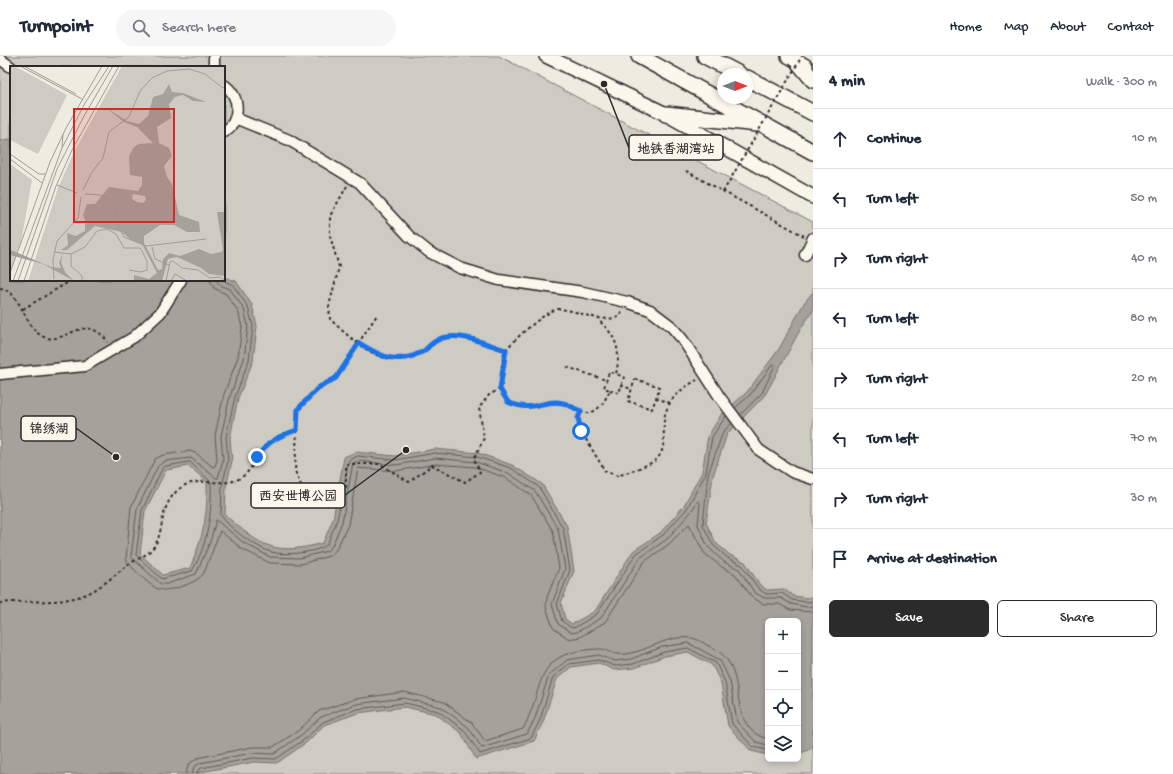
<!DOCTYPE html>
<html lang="en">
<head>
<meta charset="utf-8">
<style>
	:root { --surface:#fff; --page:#f6f6f7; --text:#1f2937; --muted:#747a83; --line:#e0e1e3; --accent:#2b2b2b }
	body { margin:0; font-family:"Gochi Hand","LXGW WenKai TC",sans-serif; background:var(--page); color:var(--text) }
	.controls { position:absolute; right:12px; bottom:12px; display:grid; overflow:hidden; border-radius:6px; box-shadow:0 2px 6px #0003 }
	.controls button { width:36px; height:36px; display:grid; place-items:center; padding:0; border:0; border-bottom:1px solid var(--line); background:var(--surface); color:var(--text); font:20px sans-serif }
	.compass { position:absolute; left:717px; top:12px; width:36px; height:36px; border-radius:50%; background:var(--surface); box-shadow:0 2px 6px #0003; rotate:90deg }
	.stop { position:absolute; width:12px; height:12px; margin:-9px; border:3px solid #1a73e8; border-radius:50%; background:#fff }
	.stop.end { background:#1a73e8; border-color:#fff; box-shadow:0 1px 4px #0008 }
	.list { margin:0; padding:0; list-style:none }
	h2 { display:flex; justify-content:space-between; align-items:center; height:52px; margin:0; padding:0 16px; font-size:17px }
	h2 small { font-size:13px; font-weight:400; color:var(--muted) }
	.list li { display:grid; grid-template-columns:26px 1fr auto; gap:12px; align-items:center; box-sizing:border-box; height:60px; padding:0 16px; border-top:1px solid var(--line) }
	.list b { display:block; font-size:15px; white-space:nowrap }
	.list em { font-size:13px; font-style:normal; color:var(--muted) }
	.actions { display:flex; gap:8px; padding:12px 16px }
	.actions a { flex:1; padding:9px 0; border:1px solid var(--accent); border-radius:6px; text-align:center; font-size:14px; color:var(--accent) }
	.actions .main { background:var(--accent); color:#fff }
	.icon { flex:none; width:22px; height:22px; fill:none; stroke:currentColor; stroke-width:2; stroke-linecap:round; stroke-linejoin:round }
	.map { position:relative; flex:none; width:813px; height:718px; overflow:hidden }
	header { display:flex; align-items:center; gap:24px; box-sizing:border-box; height:56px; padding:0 20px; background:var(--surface); border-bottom:1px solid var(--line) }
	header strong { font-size:19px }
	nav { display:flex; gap:22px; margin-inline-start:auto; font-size:14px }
	.search { width:280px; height:36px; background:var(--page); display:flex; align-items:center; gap:10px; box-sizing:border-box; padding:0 14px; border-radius:22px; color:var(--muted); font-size:15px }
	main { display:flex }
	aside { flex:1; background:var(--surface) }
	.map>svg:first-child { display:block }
	.green { fill:#cecbc2; stroke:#7c7b76; fill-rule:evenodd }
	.water { fill:#a4a29a; stroke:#74726e; fill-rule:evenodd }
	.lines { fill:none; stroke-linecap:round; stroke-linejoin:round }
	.shore { stroke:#5b5b57; stroke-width:1 }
	.minor-casing { stroke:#2b2b2b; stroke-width:13 }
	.major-casing { stroke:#2b2b2b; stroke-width:16 }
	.highway-casing { stroke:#2b2b2b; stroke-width:18 }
	.path { stroke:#2b2b2b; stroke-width:2; stroke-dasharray:3 3; stroke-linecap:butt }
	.minor { stroke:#fbf7ec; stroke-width:10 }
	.major { stroke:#fbf7ec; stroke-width:13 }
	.highway { stroke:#fbf7ec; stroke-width:15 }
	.path-bridge { stroke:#2b2b2b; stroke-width:2; stroke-dasharray:3 3; stroke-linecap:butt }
	.route { stroke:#1a73e8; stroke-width:5 }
	.inset-road { fill:none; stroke:#a09e98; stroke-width:1 }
	.view { fill:#d62828; fill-opacity:0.15; stroke:#d62828; stroke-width:2 }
	.inset-edge { fill:none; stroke:#2b2b2b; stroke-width:2 }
	.leader { fill:none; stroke:#2b2b2b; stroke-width:1.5 }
	.callout-dot { fill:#2b2b2b; stroke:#fbf7ec; stroke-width:1.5 }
	.callout { fill:#fbf7ec; stroke:#2b2b2b; stroke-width:1.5 }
	.callout-label { font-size:13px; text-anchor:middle; font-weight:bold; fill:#2b2b2b }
</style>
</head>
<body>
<header>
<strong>Turnpoint</strong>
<div class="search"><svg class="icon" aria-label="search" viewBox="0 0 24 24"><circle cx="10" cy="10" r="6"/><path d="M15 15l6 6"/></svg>Search here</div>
<nav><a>Home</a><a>Map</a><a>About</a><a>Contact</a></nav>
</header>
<main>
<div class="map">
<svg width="813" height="718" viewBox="0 0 813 718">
	<rect width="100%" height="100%" fill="#eeebe0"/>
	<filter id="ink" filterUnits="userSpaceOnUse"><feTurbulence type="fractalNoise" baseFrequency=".025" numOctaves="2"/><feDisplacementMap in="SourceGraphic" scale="8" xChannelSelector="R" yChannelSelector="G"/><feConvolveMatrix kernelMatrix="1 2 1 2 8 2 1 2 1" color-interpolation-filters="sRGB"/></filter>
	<g filter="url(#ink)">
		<path class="green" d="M0,0h499l314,166v552h-813zM11,11h213v213h-213zM768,565h30v138h-30z"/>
		<path class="water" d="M11,83v141h213v-3l12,4 16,24 5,21 -4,35 -15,37 -8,40 2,23 -6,26 -1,28c37,32 49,41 98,28l10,-24 11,-62 12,-5 39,4 40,-7 43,4 34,12 30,19 25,42 7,45 -13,32 4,16 7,5 23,-13 38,-60 27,-18 23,-26 19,-35 6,-36 13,-21 26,-23 32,-43 25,-46 9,-11v18l-13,20 -35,65 -38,39 -14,42 -7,47 10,20 14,12 15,7 15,23 7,5 17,-1 9,7 15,2 5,-2v152l-15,6v-133h-30v134l-17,-4 -23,-25 -7,-43 -9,-18 -24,-13 -23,4 -31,12 -20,2 -15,-7 -28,4 -14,12 -14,43 -9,19 -58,18 -15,-26 -25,-19 -31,-7 -47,6 -34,12 -17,17 -30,21 -23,-1 -63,12h-191v-634zM189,410l18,16c1,34 -4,55 -17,86l-27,7 -23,-21 5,-43 21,-41z"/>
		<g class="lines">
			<path class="shore" d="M210,224l4,8 12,6 12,17 4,16 -4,30 -14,37 -9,41 2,25 -2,6 -2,1 -16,-13 -7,-3 -27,4 -8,4 -24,48 -5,52c3,7 24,27 32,30 10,4 40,-6 46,-16l16,-42 22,18 28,14 31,1 28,-8 7,-6 12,-25 10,-57 38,3 40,-7 39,3 31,11 25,17 22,36 6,37 -12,29 -1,10 7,21 16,11 11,-2 25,-15 39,-60 25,-18 20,-20 15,29 18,14 13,7 17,23 11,7h16l11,6 23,2
				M216,224l4,5 10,4 14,20 4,17 -4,33 -14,37 -9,40 2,24 -5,18h-2l-25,-20 -26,3 -7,5 -21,43 -6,48 30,27h6l29,-10 14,-32 6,-22 28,23 26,14 30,1 27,-7 5,-5 10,-24 11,-59 5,-2 38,4 39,-7 41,4 32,11 27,18 23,38 7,40 -13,35 6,20 14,9 5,-1 24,-14 39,-60 27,-19 23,-26 8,-12 2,2 -2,22 10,22 16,15 15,7 15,23 10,6h17l10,6 16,3 6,-1
				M222,224l11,5 15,22 5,19 -4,34 -14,37 -9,40 2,24 -6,26 -1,28c7,13 36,33 50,37 14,4 44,1 56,-7l10,-25 12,-60 9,-4 37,4 40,-7 42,4 34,11 28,19 24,41 7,42 -13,34 5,17 8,6 4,1 23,-14 39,-60 27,-19 23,-25 20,-37 6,-36 14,-21
				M735,352l15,-13 22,-30h3l-13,28 -22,22
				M732,367l-9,9 -15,42 -5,51 10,20 15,13 14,7 16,23 8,6 16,-1 10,7 16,2 5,-1
				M190,406l21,20c1,30 -3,63 -19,89l-30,8 -26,-24 6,-45 21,-43z
				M186,718l2,-9 9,-7 55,-11h21l25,-16 21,-20 36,-12 49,-7 40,10 28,21 13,18 38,-12c24,-46 8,-76 74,-80 11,-1 15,7 29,5 22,-3 41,-19 64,-16 7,0 13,5 19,8 4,3 10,5 13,8 26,23 4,75 46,85
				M192,718l2,-7 6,-4 52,-10 22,1 27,-19 20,-18 35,-13 48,-6 37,9 27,20 14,21 45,-14 8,-16 14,-43 18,-15 32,-5 16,6 16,-2 31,-12 26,-4 32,17 10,21 7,41 19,20 12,3
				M197,718l1,-4 3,-2 52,-10 23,1 29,-20 18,-17 34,-13 48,-6 33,8 26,19 16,24 51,-16 9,-18 13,-43 16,-13 30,-4 16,6 18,-2 31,-12 24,-4 28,15 9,19 7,42 21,23 15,3"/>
			<defs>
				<path id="minor" d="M0,3l11,8
					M214,11v-11
					M224,29c17,11 17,36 0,47
					M235,62l54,22 71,43 49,53 20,16 31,16 39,12 84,12 44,10 23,8 21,16 12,14 36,56 40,54 33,22 21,7
					M805,199l8,-17
					M0,318l85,-8 49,-29 26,-24 21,-33"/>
				<path id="major" d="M546,0l120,58 147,83
					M788,0l18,10"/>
				<path id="highway" d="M639,0l174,96
					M705,0l34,18
					M798,6l15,18
					M747,22l66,35
					M666,58l92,10"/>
			</defs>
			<use href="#minor" class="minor-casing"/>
			<use href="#major" class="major-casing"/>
			<use href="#highway" class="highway-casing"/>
			<path class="path" d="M686,115l118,65
				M347,130l-17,30v20l9,31 -10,39 1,13c14,14 41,38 61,40 10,1 21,-2 30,-6 9,-4 14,-15 25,-16 20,-3 41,8 60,13
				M0,232c22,3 24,41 44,49 22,9 40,-27 64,5
				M23,253l49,-29
				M567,311l39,13
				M635,323l25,8 -8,22 -24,-8z
				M621,329l10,4
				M500,334l8,12c26,12 34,-3 55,1 8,2 14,9 23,10 13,0 19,-13 24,-23l-6,-2 5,-16 7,2c5,-23 1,-38 -17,-53
				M610,334l9,3 5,-16 -8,-3
				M656,342l14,5
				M581,355l-2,7 2,13 24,40 13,5c9,-4 33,-11 39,-17 13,-15 2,-34 10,-50 5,-14 18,-22 30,-29
				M297,374l-2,41 6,14 16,4 29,-1v-24h34l29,18 23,-17 33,17 15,-10 -6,-13 10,-21 -5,-30 10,-13 11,-6c1,-9 2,-33 6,-39 6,-9 43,-42 53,-41 24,2 36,14 60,8l4,-6
				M0,547c25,-3 53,1 78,-6 19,-5 34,-20 48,-31 8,-6 19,-9 26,-17 14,-16 5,-40 26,-59 18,-17 46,0 64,-13 11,-8 14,-21 23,-31 8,-9 21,-13 32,-16l1,-21 20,-22 18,-10 41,-62"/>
			<use href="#minor" class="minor"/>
			<use href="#major" class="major"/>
			<use href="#highway" class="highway"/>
			<path class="path-bridge" d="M723,136l79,-136"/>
		</g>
	</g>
	<g class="lines" filter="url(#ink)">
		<path class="route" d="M257,401c11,-16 22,-21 40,-27l1,-21 20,-21 18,-10 23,-35c18,11 32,20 54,13 3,-2 8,-3 11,-5 6,-6 13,-13 23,-14 20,-3 40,8 59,13l-6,39 8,13c26,12 36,-4 55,1 6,1 11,6 18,8l-3,7 3,13"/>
	</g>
	<g transform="translate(10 10)">
		<rect width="215" height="215" fill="#eeebe0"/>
		<path d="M0,0l8,2 49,27 -29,59 -28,-14zM112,0h103v215h-197l30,-93 16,-36zM0,98l22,16 -11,62 -11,30z" fill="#cecbc2"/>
		<path d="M159,18l3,8 11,1 23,9 -13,-1 -10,-6 -8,2 -6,7 2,14 -14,9 2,16 10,5 3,8 -8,10 3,11 5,7 7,31 20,7 1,10h-13l-13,-7h-14l-16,11v7l14,27 4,-1 1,-10 6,-6 11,3 19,-7 12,5 10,-2 2,-2 -6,-38h8v64l-16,-2 -8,-6 -24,-11 -9,2 -6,22h-28v-6l15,4 8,-6 -15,-29 -11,-4 -9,-8 -27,-6 -28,24h-6l7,-5 -1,-12 9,3 9,-5v-11l-2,-5 4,-11h8l14,-17 29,4 4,-6v-8l-12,-2 -1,-19 5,-9 5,-3 14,-1 -16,-16 -13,-5 -19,-15 22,14 12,3 9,-8 5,-19 10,-3zM123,128l12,2 1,4 -3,3 -6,-1 -5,-3zM1,184l40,17 10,1 -2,-5 4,-10 -2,9 4,10 9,9 -31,-17 -33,-9z" fill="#a4a29a" fill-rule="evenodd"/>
		<path class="inset-road" d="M10,0l62,33M14,0l52,28M52,81l1,-13M0,88l29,20h6M0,93l32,24M47,119l20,8M73,124l9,-18 11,-14 6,-26 20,-15 11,-26 12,-13 15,-7 22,-2 16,5 18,14 2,-1M75,128l15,1 10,5 7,11 1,14 6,12 22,9 60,-7M142,181l3,12 14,6M44,186l17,2 14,-7 12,-16 10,-2 9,5 8,14h16l2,3 5,10v9l-6,2 -12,-2M61,188v12l11,10v5M0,207l40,-111 16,-34 36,-62M44,213l-1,-19 4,-19 21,-23 3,-21M3,215l49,-133 23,-45 24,-37M8,215l39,-112 27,-53 29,-50M14,215l32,-95 16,-36 47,-84M156,215l4,-19 3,-1 9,7 16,2 12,8 10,-1 5,4M161,215l4,-7 12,7"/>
		<path class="view" d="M64,43h100v113h-100z"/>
		<rect width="215" height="215" class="inset-edge"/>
	</g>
	<path class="leader" d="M604 28L629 92M116 401L76 372M406 394L345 439"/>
	<g class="callout-dot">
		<circle cx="604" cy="28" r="4"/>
		<circle cx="116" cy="401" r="4"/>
		<circle cx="406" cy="394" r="4"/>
	</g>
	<g class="callout">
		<rect x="629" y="79" width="94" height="25" rx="4"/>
		<rect x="21" y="360" width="55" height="25" rx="4"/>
		<rect x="251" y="427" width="94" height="25" rx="4"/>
	</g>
	<g class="callout-label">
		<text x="676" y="97">地铁香湖湾站</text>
		<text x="49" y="377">锦绣湖</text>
		<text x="298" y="444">西安世博公园</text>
	</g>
</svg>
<div class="controls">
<button>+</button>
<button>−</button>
<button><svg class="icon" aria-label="locate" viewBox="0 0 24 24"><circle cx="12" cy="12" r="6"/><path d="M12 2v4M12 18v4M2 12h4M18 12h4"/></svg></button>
<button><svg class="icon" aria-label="layers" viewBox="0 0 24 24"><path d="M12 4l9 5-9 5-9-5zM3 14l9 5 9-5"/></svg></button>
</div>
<svg class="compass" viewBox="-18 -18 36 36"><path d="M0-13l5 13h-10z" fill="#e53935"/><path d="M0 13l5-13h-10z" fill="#747a83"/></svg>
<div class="stop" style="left:581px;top:375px"></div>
<div class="stop end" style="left:257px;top:401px"></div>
</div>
<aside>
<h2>4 min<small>Walk · 300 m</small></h2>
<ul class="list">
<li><svg class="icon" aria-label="ahead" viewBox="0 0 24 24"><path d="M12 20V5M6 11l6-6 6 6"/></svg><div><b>Continue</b></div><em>10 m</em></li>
<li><svg class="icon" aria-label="left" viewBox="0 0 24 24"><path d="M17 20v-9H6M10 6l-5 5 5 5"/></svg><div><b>Turn left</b></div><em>50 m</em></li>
<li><svg class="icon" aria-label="right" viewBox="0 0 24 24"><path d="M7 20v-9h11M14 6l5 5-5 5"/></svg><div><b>Turn right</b></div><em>40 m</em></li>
<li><svg class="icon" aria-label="left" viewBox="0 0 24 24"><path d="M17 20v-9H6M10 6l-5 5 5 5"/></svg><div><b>Turn left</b></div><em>80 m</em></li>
<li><svg class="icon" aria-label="right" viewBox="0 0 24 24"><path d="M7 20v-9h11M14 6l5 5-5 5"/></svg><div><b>Turn right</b></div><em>20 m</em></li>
<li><svg class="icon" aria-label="left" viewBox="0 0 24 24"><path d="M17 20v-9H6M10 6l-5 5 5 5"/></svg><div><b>Turn left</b></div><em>70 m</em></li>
<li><svg class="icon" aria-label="right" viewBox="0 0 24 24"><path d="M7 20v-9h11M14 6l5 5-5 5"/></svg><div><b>Turn right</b></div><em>30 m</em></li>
<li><svg class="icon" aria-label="arrive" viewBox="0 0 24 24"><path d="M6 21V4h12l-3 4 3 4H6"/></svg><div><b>Arrive at destination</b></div></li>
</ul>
<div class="actions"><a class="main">Save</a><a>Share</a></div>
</aside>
</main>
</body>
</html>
